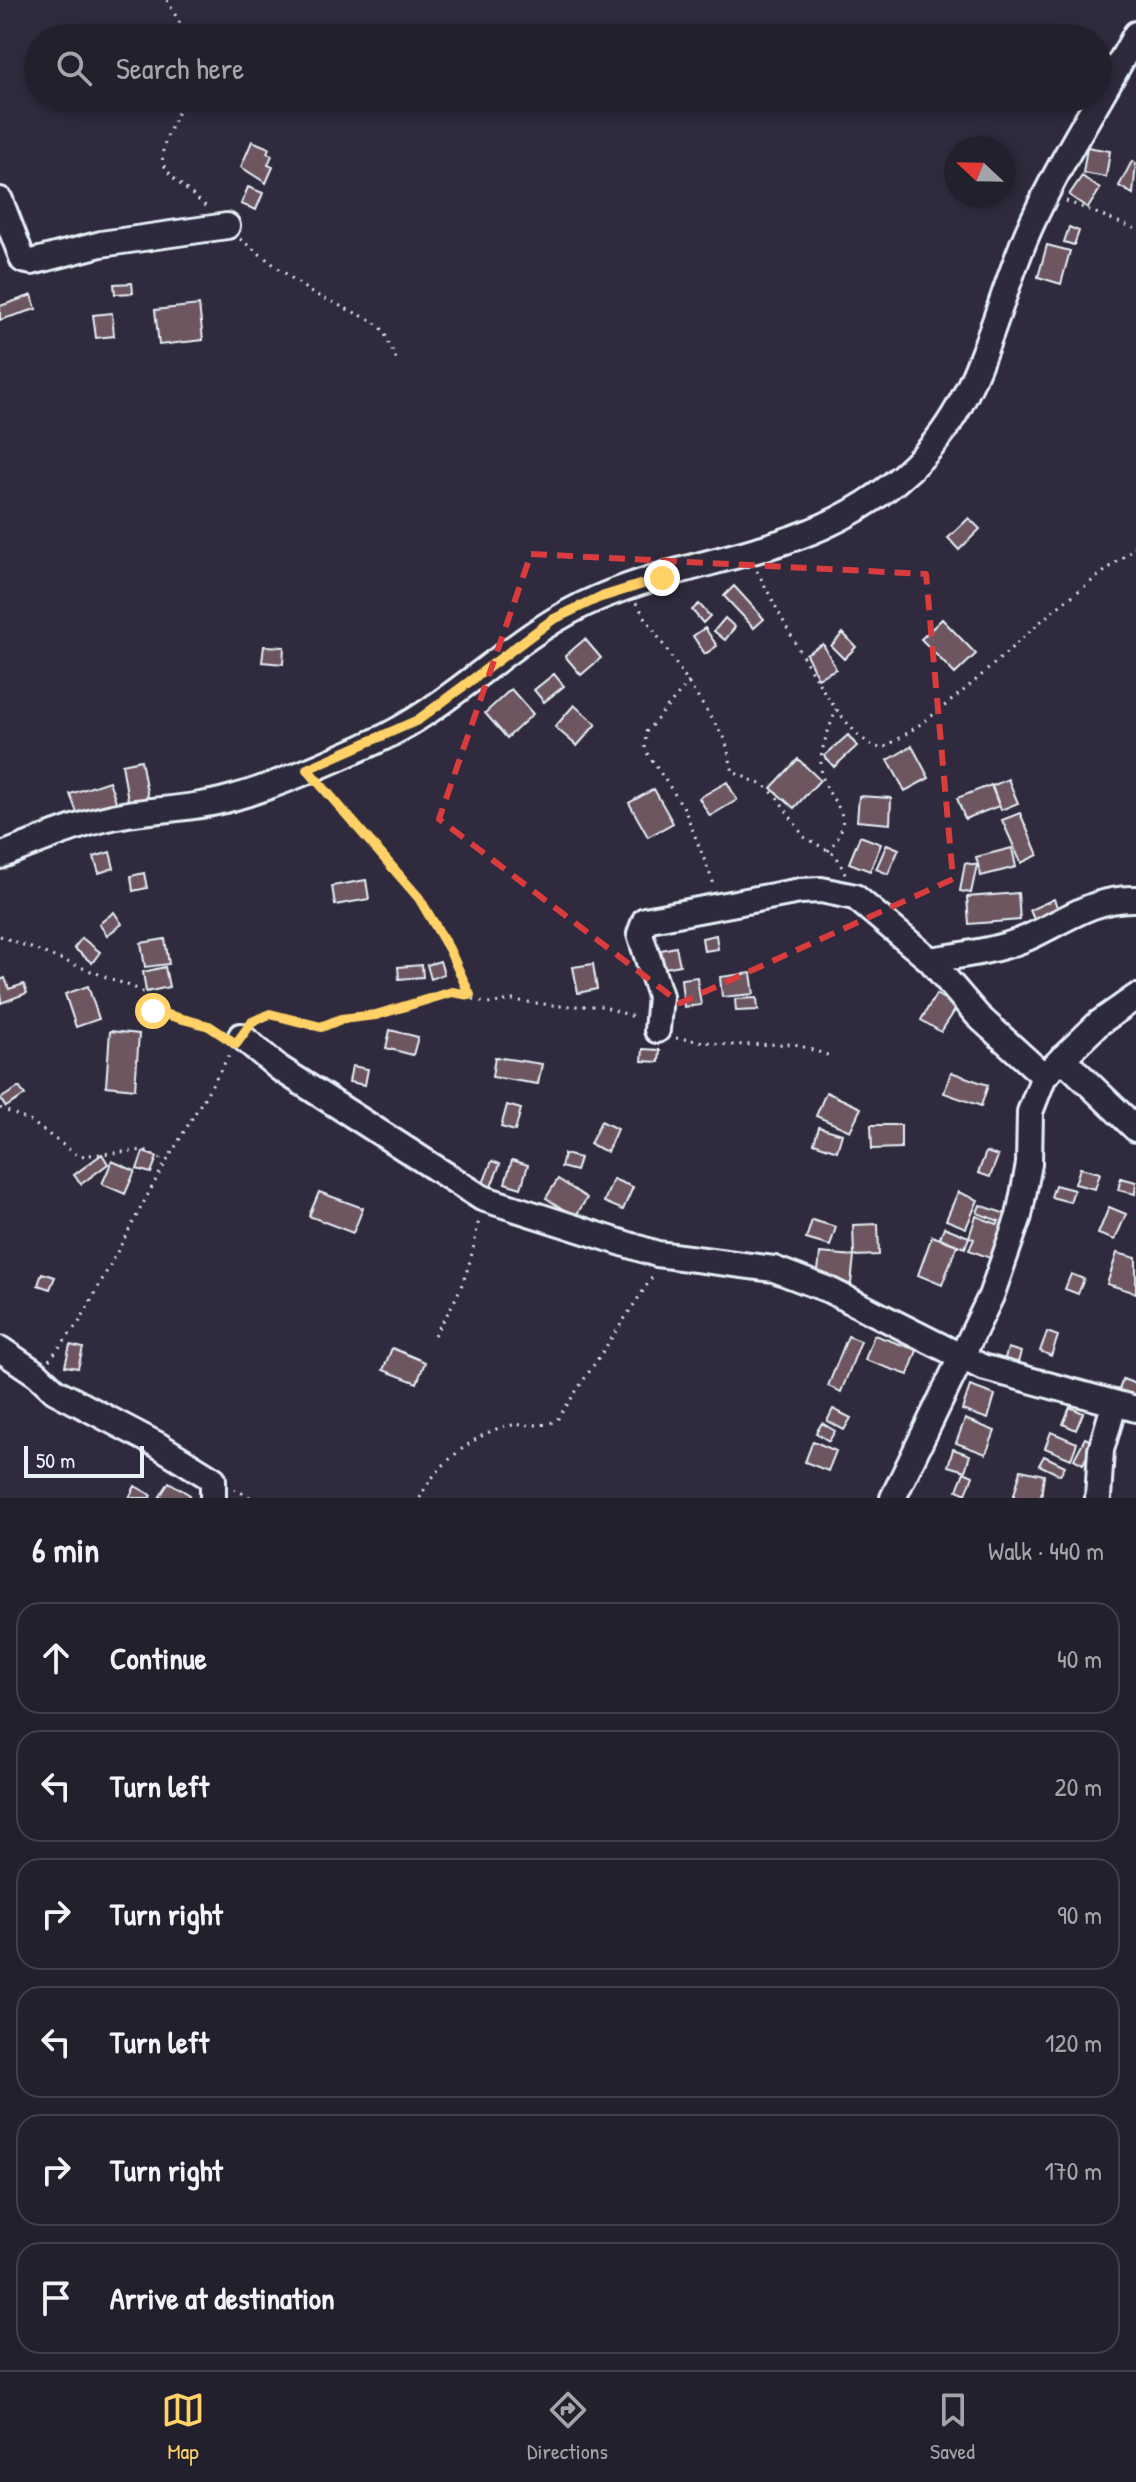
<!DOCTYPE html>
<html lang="en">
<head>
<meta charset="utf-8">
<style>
	:root { --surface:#23202e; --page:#2b2836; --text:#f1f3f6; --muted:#a3a3aa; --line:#403e4a; --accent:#ffd166 }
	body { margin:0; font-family:"Patrick Hand",sans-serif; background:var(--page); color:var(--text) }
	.compass { position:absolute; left:944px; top:136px; width:72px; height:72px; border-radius:50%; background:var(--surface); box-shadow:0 4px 12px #0003; rotate:292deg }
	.scale { position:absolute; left:24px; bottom:20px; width:120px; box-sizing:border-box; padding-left:8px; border:4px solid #e8f1f8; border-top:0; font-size:22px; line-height:28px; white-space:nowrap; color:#e8f1f8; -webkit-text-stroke:6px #2f2a3d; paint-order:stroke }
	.stop { position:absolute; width:24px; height:24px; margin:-18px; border:6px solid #ffd166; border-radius:50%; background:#fff }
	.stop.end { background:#ffd166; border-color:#fff; box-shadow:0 2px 8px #0008 }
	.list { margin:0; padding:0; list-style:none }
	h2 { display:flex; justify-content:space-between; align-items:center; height:104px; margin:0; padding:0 32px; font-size:34px }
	h2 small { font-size:26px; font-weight:400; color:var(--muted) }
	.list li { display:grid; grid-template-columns:52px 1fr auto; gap:24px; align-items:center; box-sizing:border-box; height:112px; margin:0 16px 16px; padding:0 16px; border:2px solid var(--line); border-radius:24px }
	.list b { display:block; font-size:30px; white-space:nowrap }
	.list em { font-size:26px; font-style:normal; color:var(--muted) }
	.icon { flex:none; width:44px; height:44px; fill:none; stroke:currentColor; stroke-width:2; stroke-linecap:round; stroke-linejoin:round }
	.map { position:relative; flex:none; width:1136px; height:1498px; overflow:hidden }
	.search { position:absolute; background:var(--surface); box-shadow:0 4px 12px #0003; left:24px; right:24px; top:24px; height:88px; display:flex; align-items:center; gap:20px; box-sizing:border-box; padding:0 28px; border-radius:44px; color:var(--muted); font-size:30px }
	.sheet { height:872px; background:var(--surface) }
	nav { display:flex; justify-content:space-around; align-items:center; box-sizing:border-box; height:112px; border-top:2px solid var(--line); background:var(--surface); font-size:22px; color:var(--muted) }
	nav a { display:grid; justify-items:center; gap:4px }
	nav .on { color:var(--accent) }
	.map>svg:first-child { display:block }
	.building { fill:#6e5661; stroke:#e8f1f8; stroke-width:2 }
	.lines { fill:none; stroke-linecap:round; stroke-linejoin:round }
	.minor-casing { stroke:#e8f1f8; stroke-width:30 }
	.path { stroke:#e8f1f8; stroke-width:3; stroke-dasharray:2 6; stroke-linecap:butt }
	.minor { stroke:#2f2a3d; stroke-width:24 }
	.route { stroke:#ffd166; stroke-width:10 }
	.marked { fill:none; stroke:#d83c3d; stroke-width:6; stroke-dasharray:16 10; stroke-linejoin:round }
</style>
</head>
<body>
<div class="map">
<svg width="1136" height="1498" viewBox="0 0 1136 1498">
	<rect width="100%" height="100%" fill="#2f2a3d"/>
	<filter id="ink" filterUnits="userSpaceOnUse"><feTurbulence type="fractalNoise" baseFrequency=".0125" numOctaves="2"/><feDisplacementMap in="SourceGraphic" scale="16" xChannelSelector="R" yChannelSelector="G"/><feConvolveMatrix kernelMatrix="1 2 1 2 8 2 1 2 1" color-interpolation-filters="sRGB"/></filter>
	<g filter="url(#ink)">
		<path class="building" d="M252,141l17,7 -2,5 5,2 -4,10 5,2 -7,16 -25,-16z
			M1087,147l23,4 -4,26 -23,-4z
			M1132,161l4,2 -3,31 -14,-8z
			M1082,176l18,13 -12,19 -19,-13z
			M248,187l15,6 -7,17 -15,-6z
			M1069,227l10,4 -5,14 -10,-3z
			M1047,245l23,6 -9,33 -23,-7z
			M132,283l1,10 -18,1 -1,-10z
			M32,295l4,14 -36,11v-14z
			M199,305l4,35 -44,5 -4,-35z
			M112,313l2,23 -18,2 -3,-23z
			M969,518l11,11 -21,21 -11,-12z
			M734,586l30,33 -10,9 -30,-32z
			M699,604l11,12 -7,7 -11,-13z
			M725,618l10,9 -10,13 -11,-9z
			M942,619l34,35 -21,20 -34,-35z
			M705,628l12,18 -12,8 -12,-18z
			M843,633l13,14 -12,12 -13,-13z
			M585,639l16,19 -20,17 -16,-19z
			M823,644l13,25 -18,9 -12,-24z
			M264,646l20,1 -1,17 -21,-2z
			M554,674l10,12 -20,16 -10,-12z
			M511,689l22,25 -26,24 -22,-25z
			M574,705l22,19 -19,22 -22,-19z
			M848,735l9,11 -23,21 -10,-11z
			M912,746l17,32 -24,13 -17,-31z
			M798,759l22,21 -26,28 -23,-20z
			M141,760l8,43 -20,3 -7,-42z
			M1008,779l10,24 -17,7 -9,-24z
			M109,781l8,23 -38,14 -9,-24z
			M727,782l10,18 -27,16 -11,-18z
			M991,785l8,21 -34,13 -8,-21z
			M654,789l19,34 -25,14 -19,-34z
			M859,796l32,2 -1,26 -33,-3z
			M1020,813l18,42 -17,8 -19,-43z
			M860,836l21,8 -11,27 -21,-8z
			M887,844l12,5 -11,25 -12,-5z
			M1012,848l4,19 -35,9 -5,-19z
			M110,852l4,16 -15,5 -5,-16z
			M965,863l12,2 -6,28 -11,-2z
			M144,873l3,15 -14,3 -2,-15z
			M366,880l3,19 -34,6 -3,-19z
			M1018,893l2,27 -51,4 -2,-27z
			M1054,899l7,18 -24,10 -7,-17z
			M114,912l8,12 -15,11 -8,-11z
			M716,935l2,14 -14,2 -2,-13z
			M82,938l18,14 -8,11 -18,-15z
			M165,939l4,25 -24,3 -4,-24z
			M676,947l4,18 -15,3 -4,-18z
			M440,961l4,13 -13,5 -4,-14z
			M593,964l4,25 -19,4 -5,-26z
			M422,965l1,12 -24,2 -1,-12z
			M165,967l4,20 -23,5 -3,-20z
			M751,973l3,21 -32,3 -2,-20z
			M697,977l4,28 -17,2 -3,-28z
			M5,978l4,11 15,-5 3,9 -26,10 -1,-23z
			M88,986l11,33 -23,8 -11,-33z
			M936,994l21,13 -16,25 -20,-12z
			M757,998l1,12 -22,1 -1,-12z
			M390,1030l28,7 -5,18 -27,-7z
			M110,1031l29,3 -4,55 -29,-3z
			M643,1049l17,1 -1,12 -17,-1z
			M495,1057l47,7 -4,20 -46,-7z
			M352,1066l16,3 -3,16 -16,-3z
			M951,1072l37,13 -7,21 -37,-13z
			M19,1087l6,8 -19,12 -6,-8z
			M826,1092l35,16 -11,23 -34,-15z
			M507,1105l14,4 -6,22 -14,-4z
			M601,1121l16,8 -10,23 -17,-8z
			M871,1125h30v23l-29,1z
			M819,1127l23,7 -5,17 -23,-8z
			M143,1152l14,5 -6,16 -14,-4z
			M986,1152l12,4 -8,21 -12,-4z
			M102,1154l6,10 -27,20 -7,-9z
			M564,1154l16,4 -4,13 -15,-4z
			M512,1160l16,5 -7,23 -16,-5z
			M112,1161l23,10 -10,23 -23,-10z
			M492,1161l8,3 -10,25 -8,-3z
			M1080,1168l20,5 -5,16 -20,-5z
			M1121,1178l15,4 -1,12 -17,-4z
			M558,1179l29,19 -12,19 -29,-19z
			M613,1179l20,8 -10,23 -19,-8z
			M1055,1185l19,5 -4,12 -19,-5z
			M319,1192l44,16 -10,25 -44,-17z
			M958,1192l20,8 -12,28 -20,-8z
			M980,1205l26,9 -3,9 9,3 -14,35 -29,-11 5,-11 -5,-2 7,-21 21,8 2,-3 -22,-8z
			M1109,1207l17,7 -11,26 -17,-6z
			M812,1220l24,7 -6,19 -24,-7z
			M878,1224l1,31 -25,1 -1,-31z
			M944,1227l25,10 -4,11 -25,-10z
			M932,1236l25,9 -15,40 -24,-10z
			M820,1253l34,3 -3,28 -34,-3z
			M1117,1253l19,5v35l-29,-9z
			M42,1273l13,4 -5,12 -12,-4z
			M1071,1274l13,5 -6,15 -13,-5z
			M1047,1332l11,4 -7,20 -11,-5z
			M874,1335l43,15 -9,25 -43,-15z
			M848,1336l13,5 -20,51 -13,-6z
			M70,1345l13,3 -5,20 -13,-2z
			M392,1348l33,14 -8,21 -34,-13z
			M1008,1348l13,4 -5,17 -13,-4z
			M1123,1379l13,5v23l-21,-7z
			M970,1386l25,9 -7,24 -26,-9z
			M1070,1407l13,6 -7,17 -13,-6z
			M833,1409l18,9 -7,12 -17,-9z
			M965,1419l30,12 -9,23 -30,-11z
			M822,1423l13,8 -6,10 -13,-8z
			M1051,1432l26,11 -6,16 -26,-11z
			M1085,1438l9,4 -11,22 -9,-5z
			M813,1441l23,10 -8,20 -23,-9z
			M953,1449l17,6 -5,16 -17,-5z
			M1044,1456l21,10 -5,9 -21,-10z
			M1021,1470l23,5 -3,23h-28z
			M964,1472l9,4 -7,18 -9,-4z
			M169,1482l21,13 -2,3h-29z
			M135,1486l16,9 -1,3h-21z"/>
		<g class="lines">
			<defs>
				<path id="minor" d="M0,200l23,60 9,2 69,-18 126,-18
					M0,856c41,-16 84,-35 128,-42 35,-5 70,-6 104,-16 47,-13 95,-35 140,-55 83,-37 142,-110 226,-145 117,-49 232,-42 326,-143 59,-62 72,-154 107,-230 30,-66 70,-127 105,-191
					M930,960c32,-5 66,-9 97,-22 36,-16 67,-41 109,-39
					M657,1030l3,-34 -20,-62 5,-14 155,-29 21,-1 34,7 75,63 48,56 66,60
					M241,1036l38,32 203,130 175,56 117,15 55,21 153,77 154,42
					M1062,1058l74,71
					M0,1349l37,25 18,17 103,54 55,34v19
					M893,1498l98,-202 28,-80 10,-52 1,-52 14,-36 55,-53 37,-26
					M1098,1498l3,-48 13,-45"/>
			</defs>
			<use href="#minor" class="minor-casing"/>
			<path class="path" d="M167,0l21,38
				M184,98c-32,72 -32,61 25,111
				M1066,201l70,28
				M240,239l70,53 63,29 10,9 13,29
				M757,571c20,36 86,177 126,177 58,-33 104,-78 153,-122 31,-29 68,-52 100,-80
				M636,603l89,136 8,33 32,14 12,11 27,40 32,18 10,21
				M689,682l-43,50 -1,18 39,58 31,79
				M323,787l96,111 30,51 20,46
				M828,851c36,-43 -6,-45 -7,-86 -1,-18 10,-39 15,-56
				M0,936l135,52 9,5 13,21 35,5 29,15
				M252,1022l10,-6 16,-2 34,14 9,-1 20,-8 35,-4 76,-23 36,12 24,-4 47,6h43l35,12
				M676,1038l52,7 67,-1 38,13
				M0,1108l32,14 46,34 67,-6 21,12
				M434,1335c28,-42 37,-68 45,-117
				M49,1360l31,-39 78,-145 72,-122
				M234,1489l18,9
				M420,1498c13,-30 54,-64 86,-72 17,-4 35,3 51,-6l98,-147"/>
			<use href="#minor" class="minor"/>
		</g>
	</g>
	<g class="lines" filter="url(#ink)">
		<path class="route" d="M153,1011l56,15 27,18 16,-22 18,-8 51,13 20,-8 35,-4 76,-23 18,3 -21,-46 -30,-51 -112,-129 111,-49 134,-100 46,-22 64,-20"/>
	</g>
	<path class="marked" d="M531,554l395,20 27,305 -273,124 -241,-184z"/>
</svg>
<svg class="compass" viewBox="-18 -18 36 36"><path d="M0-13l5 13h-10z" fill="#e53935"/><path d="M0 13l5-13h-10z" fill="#a3a3aa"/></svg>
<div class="scale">50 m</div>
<div class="stop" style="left:153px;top:1011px"></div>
<div class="stop end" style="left:662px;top:578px"></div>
<div class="search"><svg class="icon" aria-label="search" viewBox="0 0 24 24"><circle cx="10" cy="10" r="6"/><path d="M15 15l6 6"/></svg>Search here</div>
</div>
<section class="sheet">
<h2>6 min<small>Walk · 440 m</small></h2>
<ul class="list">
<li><svg class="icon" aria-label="ahead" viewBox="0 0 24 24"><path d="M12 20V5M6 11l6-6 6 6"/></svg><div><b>Continue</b></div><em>40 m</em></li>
<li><svg class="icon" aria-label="left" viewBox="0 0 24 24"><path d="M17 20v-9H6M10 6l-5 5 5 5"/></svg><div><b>Turn left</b></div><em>20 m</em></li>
<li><svg class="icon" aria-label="right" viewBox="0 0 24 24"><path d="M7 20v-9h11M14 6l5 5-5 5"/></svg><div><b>Turn right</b></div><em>90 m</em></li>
<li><svg class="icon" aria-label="left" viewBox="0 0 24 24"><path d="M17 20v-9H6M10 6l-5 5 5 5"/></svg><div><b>Turn left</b></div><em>120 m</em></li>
<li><svg class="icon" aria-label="right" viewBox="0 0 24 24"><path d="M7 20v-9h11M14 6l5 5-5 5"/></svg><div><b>Turn right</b></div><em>170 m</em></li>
<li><svg class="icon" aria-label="arrive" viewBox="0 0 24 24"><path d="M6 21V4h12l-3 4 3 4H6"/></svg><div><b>Arrive at destination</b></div></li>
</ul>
</section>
<nav>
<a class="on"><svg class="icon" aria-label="map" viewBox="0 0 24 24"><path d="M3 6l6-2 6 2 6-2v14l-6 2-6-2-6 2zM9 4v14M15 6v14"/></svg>Map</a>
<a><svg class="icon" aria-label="directions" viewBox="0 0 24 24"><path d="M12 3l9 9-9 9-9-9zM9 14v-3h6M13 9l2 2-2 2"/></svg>Directions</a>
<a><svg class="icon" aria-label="saved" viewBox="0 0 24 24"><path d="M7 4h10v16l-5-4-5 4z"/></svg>Saved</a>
</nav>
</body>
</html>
